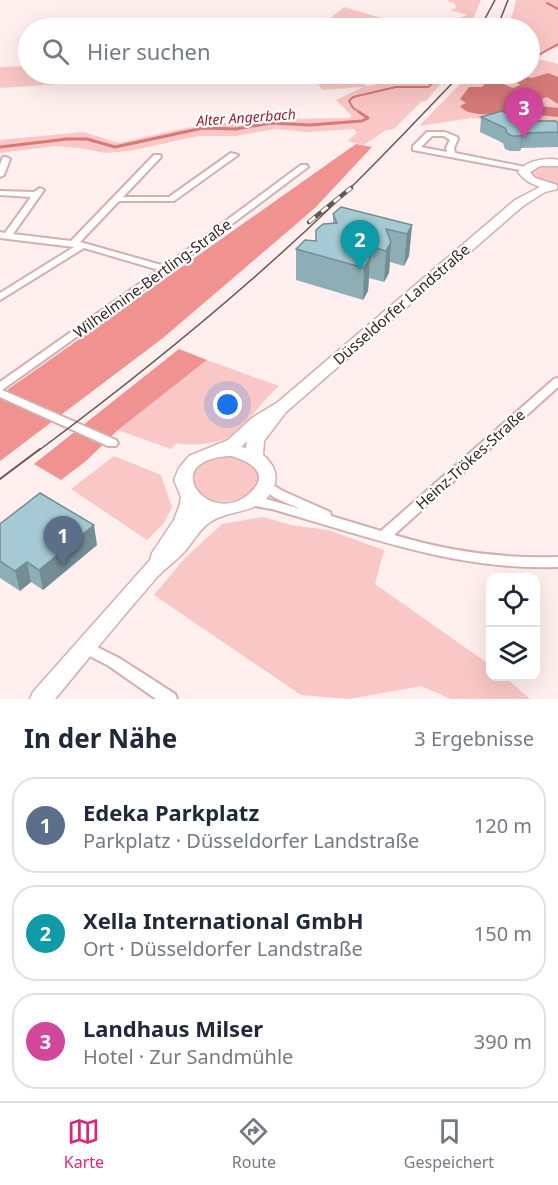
<!DOCTYPE html>
<html lang="de">
<head>
<meta charset="utf-8">
<style>
	:root { --surface:#fff; --page:#f6f6f7; --text:#1f2937; --muted:#747a83; --line:#e0e1e3; --accent:#db2777 }
	body { margin:0; font-family:"Noto Sans",sans-serif; background:var(--page); color:var(--text) }
	.controls { position:absolute; right:18px; bottom:18px; display:grid; overflow:hidden; border-radius:12px; box-shadow:0 6px 24px #0002 }
	.controls button { width:54px; height:54px; display:grid; place-items:center; padding:0; border:0; border-bottom:2px solid var(--line); background:var(--surface); color:var(--text); font:30px sans-serif }
	.you { position:absolute; left:228px; top:405px; width:21px; height:21px; margin:-15px; border:4px solid #fff; border-radius:50%; background:#1a73e8; box-shadow:0 0 0 9px #1a73e833 }
	.badge { display:grid; place-items:center; width:39px; height:39px; border-radius:50%; background:var(--accent); color:#fff; font-size:20px; font-weight:700 }
	.pin { position:absolute; translate:-50% -50px; filter:drop-shadow(0 2px 3px #0008) }
	.pin::after { content:''; position:absolute; top:32px; width:21px; height:18px; background:inherit; clip-path:polygon(0 0,100% 0,50% 100%) }
	.list { margin:0; padding:0; list-style:none }
	h2 { display:flex; justify-content:space-between; align-items:center; height:78px; margin:0; padding:0 24px; font-size:26px }
	h2 small { font-size:20px; font-weight:400; color:var(--muted) }
	.list li { display:grid; grid-template-columns:39px 1fr auto; gap:18px; align-items:center; box-sizing:border-box; height:96px; margin:0 12px 12px; padding:0 12px; border:2px solid var(--line); border-radius:24px }
	.list b { display:block; font-size:22px; white-space:nowrap }
	.list p { margin:0; font-size:20px; white-space:nowrap; color:var(--muted) }
	.list em { font-size:20px; font-style:normal; color:var(--muted) }
	.icon { flex:none; width:33px; height:33px; fill:none; stroke:currentColor; stroke-width:2; stroke-linecap:round; stroke-linejoin:round }
	.map { position:relative; flex:none; width:558px; height:699px; overflow:hidden }
	.search { position:absolute; background:var(--surface); box-shadow:0 6px 24px #0002; left:18px; right:18px; top:18px; height:66px; display:flex; align-items:center; gap:15px; box-sizing:border-box; padding:0 21px; border-radius:33px; color:var(--muted); font-size:22px }
	.sheet { height:402px; background:var(--surface) }
	nav { display:flex; justify-content:space-around; align-items:center; box-sizing:border-box; height:84px; border-top:2px solid var(--line); background:var(--surface); font-size:16px; color:var(--muted) }
	nav a { display:grid; justify-items:center; gap:3px }
	nav .on { color:var(--accent) }
	.map>svg:first-child { display:block }
	.green { fill:#f9c7c5 }
	.forest { fill:#f09390 }
	.water { fill:#d57a78 }
	.lines { fill:none; stroke-linecap:round; stroke-linejoin:round }
	.stream-far1 { stroke:#d57a78; stroke-width:2 }
	.stream { stroke:#d57a78; stroke-width:3 }
	.minor-casing { stroke:#d3afae; stroke-width:4 }
	.secondary-casing { stroke:#d3afae; stroke-width:3 }
	.minor { fill:#fff; fill-rule:evenodd }
	.secondary { fill:#fff; fill-rule:evenodd }
	.tram-far1 { stroke:#675857; stroke-width:1.5 }
	.tram { stroke:#675857; stroke-width:2 }
	.rail-casing { stroke:#675857; stroke-width:4.5 }
	.rail { stroke:#fff; stroke-width:3; stroke-dasharray:8; stroke-linecap:butt }
	.wall { fill:#8eaeb5 }
	.shaded-wall { fill:#748d94 }
	.building { fill:#a5cad3; stroke:#748d94; stroke-width:1.5 }
	.labels { text-anchor:middle; dominant-baseline:central; stroke-width:4.5; stroke-linejoin:round; paint-order:stroke }
	.far-water-label { font-size:14px; font-style:italic; fill:#8e222a; stroke:#fff }
	.street-label { font-size:15px; fill:#342625; stroke:#fff }
</style>
</head>
<body>
<div class="map">
<svg width="558" height="699" viewBox="0 0 558 699">
	<rect width="100%" height="100%" fill="#ffefee"/>
	<path class="green" d="M446,0h35l-12,28h-18l8,-3 -9,-3 17,-7 -17,-5 6,-2 -1,-4z
		M516,0h42v47l-12,4 -8,8 20,5v64l-86,-10 -53,8 51,-52h60v-46h-24l7,-15z
		M344,7l54,16 -9,5h-70z
		M28,66v8h88l1,6 -117,8v-21z
		M312,74h48l6,12 9,-1 -8,-11h82l-23,27h-4l-28,28 -8,1 -22,15 -17,-4 10,-8 -3,-4 -46,3 -34,-3 -38,7h-37l-70,15 -24,2 -25,-5 -25,-2 -55,7v-13l84,-8 34,11 58,-13 40,-7 30,1 34,-5 70,-1 1,-3 -15,-15 27,-13 -41,3z
		M539,166h19v19l-23,-5 -5,-10z
		M207,360l72,26c-16,14 -27,31 -42,46 -12,11 -45,15 -60,11l-6,6 -53,-19z
		M234,455l19,9 6,10c0,34 -42,31 -62,21l-7,-22 14,-13z
		M114,456l47,19 11,32 -8,16 -17,17 -76,-51z
		M263,517l28,8 37,5 56,20 -9,34 115,81v11l15,1 25,22h-79l-30,-13 -72,13 -48,-4 -147,-100 30,-36 38,-35z"/>
	<path class="forest" d="M356,144l16,3 -57,61 -152,130 -163,123v-66z
		M179,349l28,11 -89,70 -32,31 -25,19 -27,-16z"/>
	<path class="water" d="M548,73l10,4v27l-11,-7 -5,2 -2,7 18,2v9l-46,-5c-12,1 -42,7 -52,-6l6,-3 -6,-4 9,-12h13l8,-9 23,10 7,-3 -3,-3 7,-1 -3,-1v-4l11,2z"/>
	<g class="lines">
		<path class="stream-far1" d="M547,3l11,6
			M530,64l3,-6 25,-14
			M467,74l24,8
			M510,74l1,4 14,4
			M361,113l-8,-5 -4,-7 4,-4 43,-10h32l16,-13"/>
		<path class="stream" d="M0,147l67,-8h20l28,8 88,-19 33,1 35,-6 39,2 52,-4 6,-3 -9,-6"/>
		<defs>
			<path id="minor" d="M427,132h18l12,5 1,2 -4,9 1,5 70,14 4,2 -4,2 -112,-21v-4zM432,136h12l6,4 -4,8 1,4 -26,-5z
				M231,153l7,2 -64,46h-55l-39,41 85,24 136,-101h6l1,2 -139,104 -167,119 114,50 2,3 -2,3h-8l-108,-49v-15l159,-112 -75,-22 -84,52v-7l74,-46 -74,-9v-6l5,1 26,-36 -31,-2v-4l34,1 6,-4 4,2 -31,44 58,7 83,-86h6l1,2 -38,40h46z
				M3,157h3l4,2 -6,16 -4,2v-12z
				M558,378v9l-164,148c53,16 108,24 164,22v10c-100,4 -192,-31 -286,-58l-23,-4 -2,-3 2,-3h17l35,10c-14,-6 -31,-11 -40,-23l2,-3 4,-1 18,10 45,20 1,4 50,15 173,-152z
				M87,642l32,16 56,36 2,5h-21l-47,-33 -27,-14 -2,-4 2,-4z"/>
			<path id="secondary" d="M553,159l5,1v6h-18l-10,6 5,6 22,7v4l-12,3 -22,14 -237,206 -22,29 -1,14c11,9 17,22 9,36 -15,25 -43,17 -63,32 -10,7 -16,19 -24,28 -8,9 -18,16 -27,25 -35,40 -69,82 -103,123h-25l3,-7 117,-132 2,-7 22,-33 6,-16 1,-7 -7,-17 5,-12 10,-12 39,-16 24,-22 26,-16 237,-202 25,-13c-10,-4 -15,-6 -22,-15 9,-11 21,-13 35,-13zM247,441l-1,7 -5,-1zM231,456c18,5 41,17 19,37 -41,37 -95,-34 -19,-37z"/>
		</defs>
		<use href="#minor" class="minor-casing"/>
		<use href="#secondary" class="secondary-casing"/>
		<use href="#minor" class="minor"/>
		<use href="#secondary" class="secondary"/>
		<path class="tram-far1" d="M480,28l15,-28
			M497,28l11,-28
			M38,451c102,-76 201,-156 293,-244 45,-43 87,-88 130,-133"/>
		<path class="tram" d="M0,479l40,-30"/>
		<defs>
			<path id="rail" d="M309,222l42,-34"/>
		</defs>
		<use href="#rail" class="rail-casing"/>
		<use href="#rail" class="rail"/>
	</g>
	<path class="wall" d="M481,117l43,4 34,2v24l-37,1 -1,3h-10l-5,-2 -2,-6 -23,-11z
		M333,214l79,11 -3,31 -5,10 -14,-4 -1,11 -5,9 -15,-4 -1,13 -5,9 -67,-20v-31l20,-8 17,-18z
		M0,524l97,21 -54,45 -12,-8 -11,9 -20,-13z"/>
	<path class="shaded-wall" d="M523,133l-2,15 -1,3 2,-15z
		M412,225l-3,31 -5,10 3,-32z
		M391,242l-2,31 -5,9 2,-31z
		M370,259l-2,32 -5,9 1,-32z
		M94,525l3,20 -54,45 -4,-20z
		M27,562l4,20 -11,9 -5,-20z"/>
	<path class="building" d="M502,111l22,10h32l2,2v9l-35,1 -1,3h-10l-4,-2 -3,-6 -24,-11z
		M341,207l71,18 -5,9 -21,-5 5,13 -5,9 -20,-6 4,14 -6,9 -68,-19 9,-9 11,1v-11l7,-6 14,-1 -4,-9z
		M40,493l54,32 -55,45 -12,-8 -12,9 -15,-10v-37z"/>
	<g class="labels">
		<g class="far-water-label">
			<text transform="translate(246 117) rotate(-4)">Alter Angerbach</text>
		</g>
		<g class="street-label">
			<text transform="translate(152 278) rotate(-36)">Wilhelmine-Bertling-Straße</text>
			<text transform="translate(401 304) rotate(-41)">Düsseldorfer Landstraße</text>
			<text transform="translate(470 459) rotate(-42)">Heinz-Trökes-Straße</text>
		</g>
	</g>
</svg>
<div class="controls">
<button><svg class="icon" aria-label="locate" viewBox="0 0 24 24"><circle cx="12" cy="12" r="6"/><path d="M12 2v4M12 18v4M2 12h4M18 12h4"/></svg></button>
<button><svg class="icon" aria-label="layers" viewBox="0 0 24 24"><path d="M12 4l9 5-9 5-9-5zM3 14l9 5 9-5"/></svg></button>
</div>
<div class="you"></div>
<div class="pin badge" style="left:63px;top:566px;background:#5c6f8a">1</div>
<div class="pin badge" style="left:360px;top:270px;background:#0f9aa8">2</div>
<div class="pin badge" style="left:524px;top:138px;background:#d1479c">3</div>
<div class="search"><svg class="icon" aria-label="search" viewBox="0 0 24 24"><circle cx="10" cy="10" r="6"/><path d="M15 15l6 6"/></svg>Hier suchen</div>
</div>
<section class="sheet">
<h2>In der Nähe<small>3 Ergebnisse</small></h2>
<ul class="list">
<li><span class="badge" style="background:#5c6f8a">1</span><div><b>Edeka Parkplatz</b><p>Parkplatz · Düsseldorfer Landstraße</p></div><em>120 m</em></li>
<li><span class="badge" style="background:#0f9aa8">2</span><div><b>Xella International GmbH</b><p>Ort · Düsseldorfer Landstraße</p></div><em>150 m</em></li>
<li><span class="badge" style="background:#d1479c">3</span><div><b>Landhaus Milser</b><p>Hotel · Zur Sandmühle</p></div><em>390 m</em></li>
</ul>
</section>
<nav>
<a class="on"><svg class="icon" aria-label="map" viewBox="0 0 24 24"><path d="M3 6l6-2 6 2 6-2v14l-6 2-6-2-6 2zM9 4v14M15 6v14"/></svg>Karte</a>
<a><svg class="icon" aria-label="directions" viewBox="0 0 24 24"><path d="M12 3l9 9-9 9-9-9zM9 14v-3h6M13 9l2 2-2 2"/></svg>Route</a>
<a><svg class="icon" aria-label="saved" viewBox="0 0 24 24"><path d="M7 4h10v16l-5-4-5 4z"/></svg>Gespeichert</a>
</nav>
</body>
</html>
